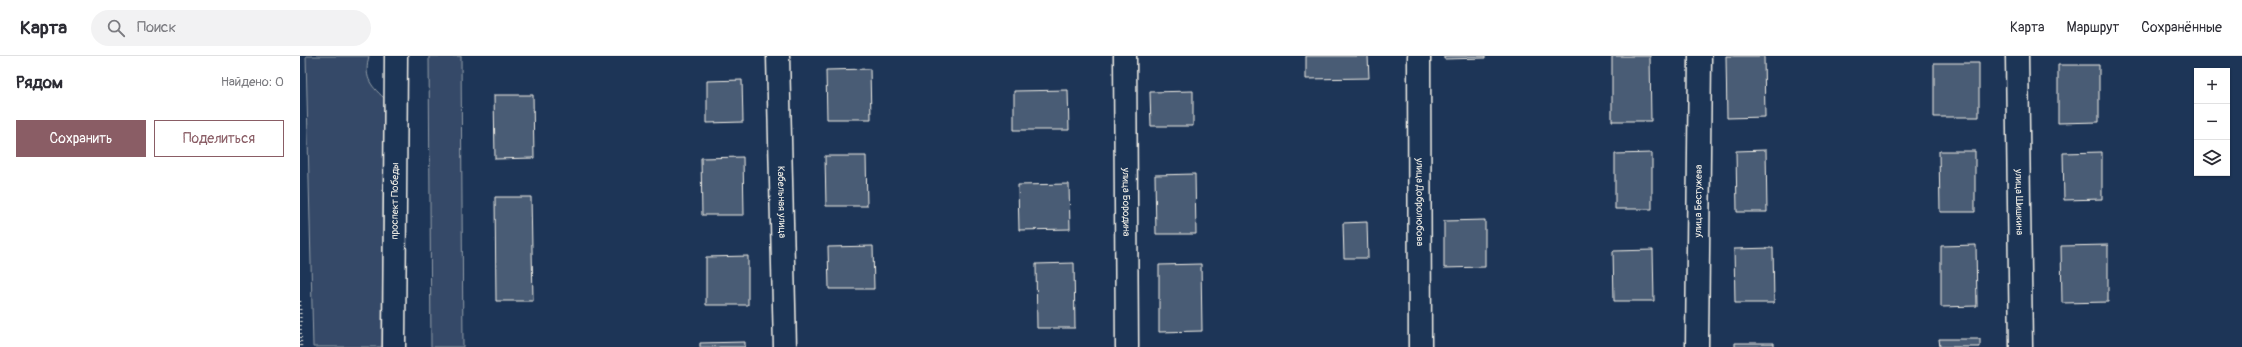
<!DOCTYPE html>
<html lang="ru">
<head>
<meta charset="utf-8">
<style>
	:root { --surface:#fff; --page:#f2f2f3; --text:#2b2b33; --muted:#7c7c81; --line:#e1e1e2; --accent:#8a5d65 }
	body { margin:0; font-family:Pangolin,sans-serif; background:var(--page); color:var(--text) }
	.controls { position:absolute; right:12px; top:12px; display:grid; overflow:hidden; border-radius:0px; box-shadow:0 1px 3px #0004 }
	.controls button { width:36px; height:36px; display:grid; place-items:center; padding:0; border:0; border-bottom:1px solid var(--line); background:var(--surface); color:var(--text); font:20px sans-serif }
	.list { margin:0; padding:0; list-style:none }
	h2 { display:flex; justify-content:space-between; align-items:center; height:52px; margin:0; padding:0 16px; font-size:17px }
	h2 small { font-size:13px; font-weight:400; color:var(--muted) }
	.actions { display:flex; gap:8px; padding:12px 16px }
	.actions a { flex:1; padding:9px 0; border:1px solid var(--accent); border-radius:0px; text-align:center; font-size:14px; color:var(--accent) }
	.actions .main { background:var(--accent); color:#fff }
	.icon { flex:none; width:22px; height:22px; fill:none; stroke:currentColor; stroke-width:2; stroke-linecap:round; stroke-linejoin:round }
	.map { position:relative; flex:none; width:1942px; height:291px; overflow:hidden }
	header { display:flex; align-items:center; gap:24px; box-sizing:border-box; height:56px; padding:0 20px; background:var(--surface); border-bottom:1px solid var(--line) }
	header strong { font-size:19px }
	nav { display:flex; gap:22px; margin-inline-start:auto; font-size:14px }
	.search { width:280px; height:36px; background:var(--page); display:flex; align-items:center; gap:10px; box-sizing:border-box; padding:0 14px; border-radius:22px; color:var(--muted); font-size:15px }
	main { display:flex }
	aside { flex:1; background:var(--surface) }
	.map>svg:first-child { display:block }
	.green { fill:#354a67; stroke:#949ea8 }
	.building { fill:#485b74; stroke:#f4f1e8 }
	.lines { fill:none; stroke-linecap:round; stroke-linejoin:round }
	.minor-casing { stroke:#f4f1e8; stroke-width:25 }
	.path { stroke:#f4f1e8; stroke-width:2.5; stroke-dasharray:1 3; stroke-linecap:butt }
	.minor { stroke:#1d3557; stroke-width:22 }
	.labels { text-anchor:middle; dominant-baseline:central; stroke-width:3; stroke-linejoin:round; paint-order:stroke }
	.street-label { font-size:10px; fill:#f4f1e8; stroke:#1d3557 }
</style>
</head>
<body>
<header>
<strong>Карта</strong>
<div class="search"><svg class="icon" aria-label="search" viewBox="0 0 24 24"><circle cx="10" cy="10" r="6"/><path d="M15 15l6 6"/></svg>Поиск</div>
<nav><a>Карта</a><a>Маршрут</a><a>Сохранённые</a></nav>
</header>
<main>
<aside>
<h2>Рядом<small>Найдено: 0</small></h2>
<ul class="list">
</ul>
<div class="actions"><a class="main">Сохранить</a><a>Поделиться</a></div>
</aside>
<div class="map">
<svg width="1942" height="291" viewBox="0 0 1942 291">
	<rect width="100%" height="100%" fill="#1d3557"/>
	<filter id="ink" filterUnits="userSpaceOnUse"><feTurbulence type="fractalNoise" baseFrequency=".025" numOctaves="2"/><feDisplacementMap in="SourceGraphic" scale="8" xChannelSelector="R" yChannelSelector="G"/><feConvolveMatrix kernelMatrix="1 2 1 2 8 2 1 2 1" color-interpolation-filters="sRGB"/></filter>
	<g filter="url(#ink)">
		<path class="green" d="M6,0h63c-5,21 0,28 15,42l-2,249h-69z
			M129,0h32l2,291h-32z"/>
		<path class="building" d="M1006,0h62l1,22 -63,1z
			M1144,0h41v2l-41,1z
			M1312,0h38l1,65h-39z
			M1426,0h38l1,61 -38,1z
			M1634,7h45v54h-45z
			M1758,9h41v57l-41,1z
			M570,13l1,50h-44l-1,-49z
			M442,24l1,42 -36,1v-42z
			M768,34l1,40h-55v-39z
			M893,35v35h-42l-1,-34z
			M194,39h39l1,63 -39,1z
			M1466,94l1,62h-30l-1,-61z
			M1639,95h36v61h-35z
			M1802,96v47l-38,1 -1,-47z
			M1352,97v56h-37v-55z
			M525,100h41l1,50h-41z
			M443,101l1,58h-42l-1,-57z
			M895,118l1,60h-40l-1,-59z
			M769,128l1,45 -51,1 -1,-45z
			M195,141h36l2,104h-37z
			M1185,164v47l-41,1v-47z
			M1067,166l1,36h-24l-1,-35z
			M1676,189l1,61 -36,1v-61z
			M1808,189v57l-46,1 -1,-57z
			M573,190l1,43h-45l-1,-42z
			M1473,192l1,55h-39l-1,-54z
			M1353,194l1,51h-40l-1,-50z
			M448,200v49h-42v-48z
			M774,207l1,65h-38l-1,-64z
			M901,208l1,67 -43,1v-67z
			M1639,283h41v8h-40z
			M445,286v5h-45v-4z
			M1435,287h39v4h-39z"/>
		<g class="lines">
			<defs>
				<g id="minor">
					<path id="s1" d="M478,0l7,291"/>
					<path id="s2" d="M825,0l2,291"/>
					<path id="s3" d="M1119,0l1,291"/>
					<path id="s4" d="M1717,0l4,291"/>
					<path id="s5" d="M94,291l2,-291"/>
					<path id="s6" d="M1397,291l3,-291"/>
				</g>
			</defs>
			<use href="#minor" class="minor-casing"/>
			<path class="path" d="M0,245l1,46"/>
			<use href="#minor" class="minor"/>
		</g>
	</g>
	<g class="labels">
		<g class="street-label">
			<text stroke="none"><textPath href="#s1" startOffset="146">Кабельная улица</textPath></text>
			<text stroke="none"><textPath href="#s5" startOffset="146">проспект Победы</textPath></text>
			<text stroke="none"><textPath href="#s2" startOffset="146">улица Бородина</textPath></text>
			<text stroke="none"><textPath href="#s3" startOffset="146">улица Добролюбова</textPath></text>
			<text stroke="none"><textPath href="#s6" startOffset="146">улица Бестужева</textPath></text>
			<text stroke="none"><textPath href="#s4" startOffset="146">улица Шишкина</textPath></text>
		</g>
	</g>
</svg>
<div class="controls">
<button>+</button>
<button>−</button>
<button><svg class="icon" aria-label="layers" viewBox="0 0 24 24"><path d="M12 4l9 5-9 5-9-5zM3 14l9 5 9-5"/></svg></button>
</div>
</div>
</main>
</body>
</html>
